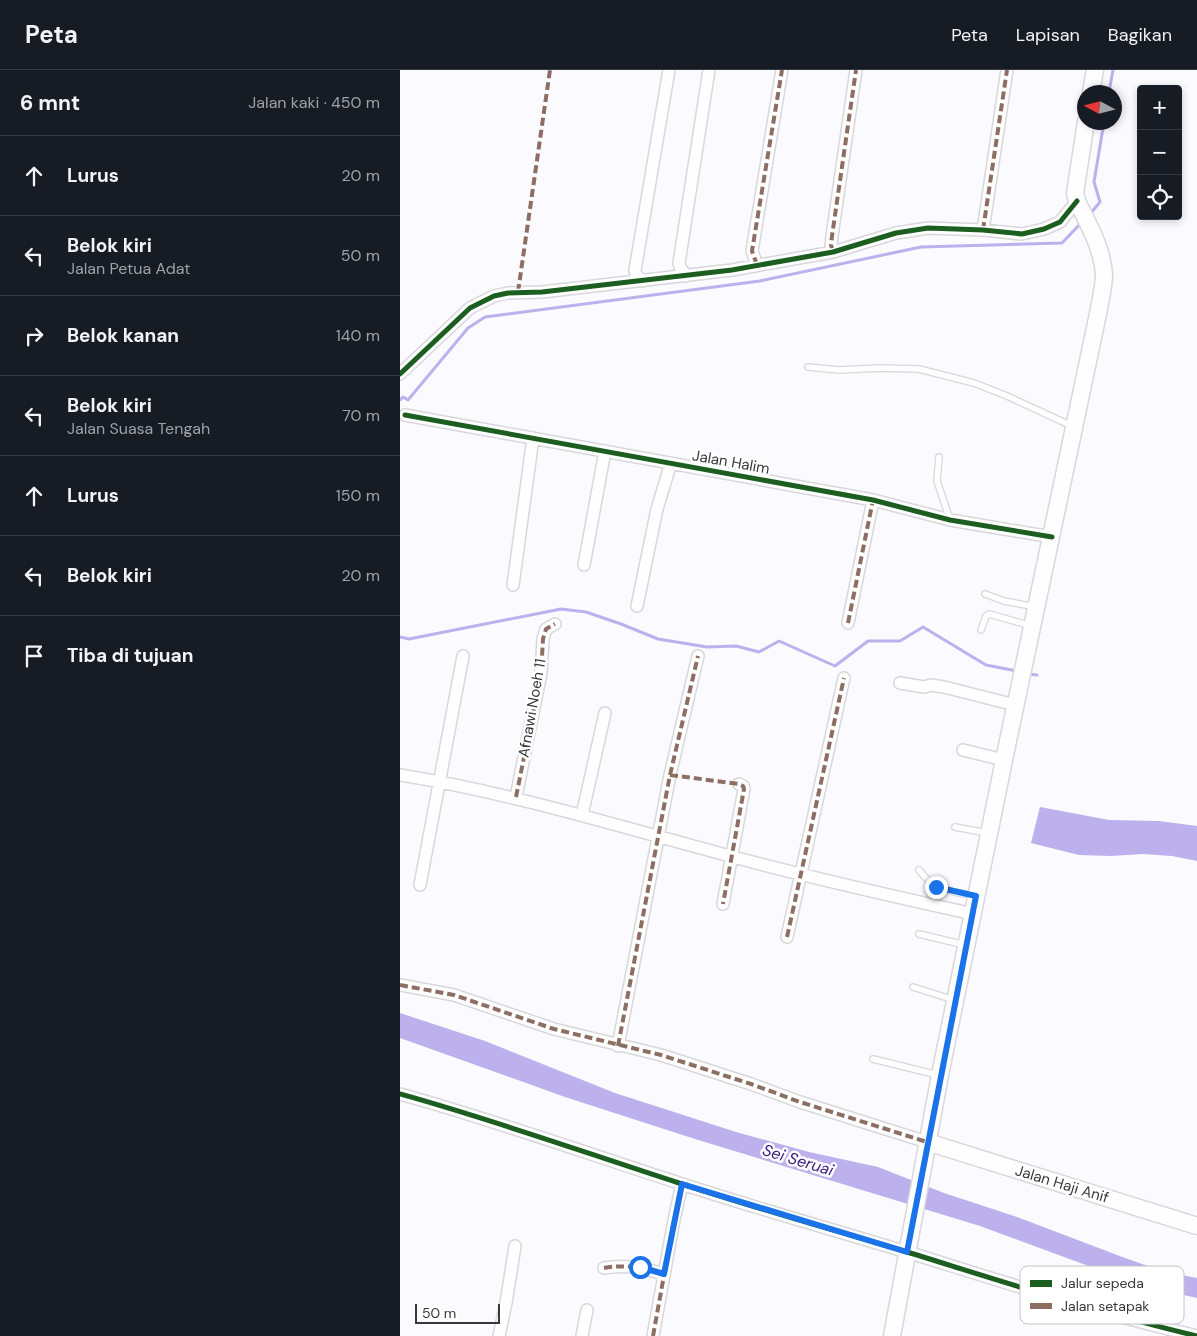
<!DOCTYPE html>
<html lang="id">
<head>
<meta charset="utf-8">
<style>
	:root { --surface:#171b24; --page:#20242c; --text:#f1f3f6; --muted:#9ea1a6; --line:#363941 }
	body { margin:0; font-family:"DM Sans",sans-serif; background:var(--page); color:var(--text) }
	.controls { position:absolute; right:15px; top:15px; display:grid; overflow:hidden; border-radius:5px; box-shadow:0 2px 8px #0003 }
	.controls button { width:45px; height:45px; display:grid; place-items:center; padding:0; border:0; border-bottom:1px solid var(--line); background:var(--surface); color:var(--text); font:25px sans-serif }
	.compass { position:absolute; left:677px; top:15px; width:45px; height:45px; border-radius:50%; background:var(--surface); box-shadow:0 2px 8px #0003; rotate:277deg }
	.scale { position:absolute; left:15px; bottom:12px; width:85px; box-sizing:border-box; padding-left:5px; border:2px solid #39393d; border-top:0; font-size:14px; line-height:18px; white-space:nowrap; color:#39393d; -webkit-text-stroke:4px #fff; paint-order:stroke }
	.stop { position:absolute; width:15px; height:15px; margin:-11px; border:4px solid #1a73e8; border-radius:50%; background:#fff }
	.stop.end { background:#1a73e8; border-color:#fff; box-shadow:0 1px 5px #0008 }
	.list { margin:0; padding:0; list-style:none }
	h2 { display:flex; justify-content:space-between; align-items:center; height:65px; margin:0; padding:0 20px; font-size:21px }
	h2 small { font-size:16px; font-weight:400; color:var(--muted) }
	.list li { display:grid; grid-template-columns:32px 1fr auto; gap:15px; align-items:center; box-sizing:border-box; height:80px; padding:0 20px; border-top:1px solid var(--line) }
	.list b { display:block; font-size:19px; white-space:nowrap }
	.list p { margin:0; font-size:16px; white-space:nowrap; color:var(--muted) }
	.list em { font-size:16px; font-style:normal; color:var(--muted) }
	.icon { flex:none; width:28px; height:28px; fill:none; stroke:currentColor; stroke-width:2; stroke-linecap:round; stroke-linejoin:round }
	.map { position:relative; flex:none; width:797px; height:1266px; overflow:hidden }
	header { display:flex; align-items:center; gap:30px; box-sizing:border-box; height:70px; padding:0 25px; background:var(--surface); border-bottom:1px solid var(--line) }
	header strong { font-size:24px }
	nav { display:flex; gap:28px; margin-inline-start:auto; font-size:18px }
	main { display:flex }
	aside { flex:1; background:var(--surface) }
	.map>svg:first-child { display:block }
	.water { fill:#bcb0ed }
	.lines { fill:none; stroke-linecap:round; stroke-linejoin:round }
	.stream { stroke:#bcb0ed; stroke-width:3 }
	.lane-casing { stroke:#d8d8db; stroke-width:8 }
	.street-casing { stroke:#d8d8db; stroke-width:14 }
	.secondary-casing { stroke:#d8d8db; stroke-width:19 }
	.lane { stroke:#fefeff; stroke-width:5.5 }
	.street { stroke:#fefeff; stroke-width:11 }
	.secondary { stroke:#fefeff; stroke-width:16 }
	.quiet { stroke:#8d6e63; stroke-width:4; stroke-dasharray:8 4; stroke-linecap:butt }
	.cycleway-casing { stroke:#fff; stroke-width:8 }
	.cycleway { stroke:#1b5e20; stroke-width:5 }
	.route { stroke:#1a73e8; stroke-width:6 }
	.labels { text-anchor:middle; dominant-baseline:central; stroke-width:5; stroke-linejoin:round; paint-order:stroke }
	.street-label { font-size:15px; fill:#39393d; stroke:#fff }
	.water-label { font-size:16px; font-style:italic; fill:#3a177a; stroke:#fff }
	.key { fill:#fff; stroke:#c4c4c5; stroke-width:1 }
	.key-label { font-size:14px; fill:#39393d }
</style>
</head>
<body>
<header>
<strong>Peta</strong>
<nav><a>Peta</a><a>Lapisan</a><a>Bagikan</a></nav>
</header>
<main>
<aside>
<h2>6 mnt<small>Jalan kaki · 450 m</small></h2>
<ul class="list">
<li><svg class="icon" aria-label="ahead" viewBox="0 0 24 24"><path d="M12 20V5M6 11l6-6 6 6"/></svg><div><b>Lurus</b></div><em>20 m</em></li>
<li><svg class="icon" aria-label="left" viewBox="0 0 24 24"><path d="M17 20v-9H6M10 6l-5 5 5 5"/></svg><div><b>Belok kiri</b><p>Jalan Petua Adat</p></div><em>50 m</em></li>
<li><svg class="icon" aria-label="right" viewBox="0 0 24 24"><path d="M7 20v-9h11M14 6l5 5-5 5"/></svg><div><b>Belok kanan</b></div><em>140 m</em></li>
<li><svg class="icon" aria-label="left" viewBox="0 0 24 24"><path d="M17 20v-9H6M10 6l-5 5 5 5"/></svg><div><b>Belok kiri</b><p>Jalan Suasa Tengah</p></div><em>70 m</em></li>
<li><svg class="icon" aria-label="ahead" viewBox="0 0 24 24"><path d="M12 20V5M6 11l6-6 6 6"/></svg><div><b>Lurus</b></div><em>150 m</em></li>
<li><svg class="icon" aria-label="left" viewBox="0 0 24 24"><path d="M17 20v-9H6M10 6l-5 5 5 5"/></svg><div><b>Belok kiri</b></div><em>20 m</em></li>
<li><svg class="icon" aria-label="arrive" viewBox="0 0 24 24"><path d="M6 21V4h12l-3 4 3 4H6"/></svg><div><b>Tiba di tujuan</b></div></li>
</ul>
</aside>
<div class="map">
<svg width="797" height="1266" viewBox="0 0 797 1266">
	<rect width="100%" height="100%" fill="#fbfafe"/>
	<path class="water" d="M640,737l69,13 50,1 38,5v35l-25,-5 -29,-2 -32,2 -32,-1 -48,-12z
		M0,943l85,28 130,52 121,39 73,20 69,15 66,26 73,24 108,41 40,14 32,6v20l-40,-9 -36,-11 -141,-52 -285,-87 -130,-42 -165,-59z"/>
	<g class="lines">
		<path class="stream" d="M709,22l4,-22
			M690,144l10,-12 -6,-20 10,-60
			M0,330l3,-3 5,3 60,-72 17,-11 275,-36 161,-34 141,-4 20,-21
			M0,567l9,2 152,-30 25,3 35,12 37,15 49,8 29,-1 23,6 20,-11 56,25 33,-25h32l23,-14 63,38 31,6
			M628,604l9,1"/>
		<defs>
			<path id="lane" d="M408,297l31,3 42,-2 38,1 55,14 33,13 65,30
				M539,387l-2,24 13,39
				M585,524l19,7 32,6
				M581,560l5,-14 3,-2 43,12
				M555,757l32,6
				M519,800c17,22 30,21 57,26
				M519,864l46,11
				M513,917l41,13
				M473,989l65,16"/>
			<path id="street" d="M583,160l24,-160
				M433,182l-2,-7 1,-9 24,-166
				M357,195l-5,-14 30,-181
				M286,206l-6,-9 -1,-4 30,-193
				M243,211l-7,-6 -1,-5 34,-200
				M0,304l70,-66 24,-12 14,-3 34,-1 190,-22 101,-18 63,-19 32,-5 55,2 39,4 22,-5 16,-7 17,-21
				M5,345l468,85 77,20 102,17
				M184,495l21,-114
				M113,515l20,-147
				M237,536l20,-97 14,-46
				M448,553l25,-123
				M500,613l24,4 7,-2 13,2 71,18
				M563,680l41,10
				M0,705c112,18 221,52 330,81 80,22 162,40 243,58
				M116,727l25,-124 2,-34 3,-10 9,-5
				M182,745l23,-102
				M20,815l43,-229
				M323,834l21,-115 -1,-3 -4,-2
				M387,867l57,-259
				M0,915l54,10 100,34 107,26 90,29 49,18 127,40
				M218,976l52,-271 28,-119
				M0,1024c94,26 186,59 279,89 76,25 152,46 228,69 97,30 192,61 290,84
				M204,1198c22,-4 39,0 60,6
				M99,1266l7,-33 9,-57
				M182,1266l5,-26
				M253,1266l21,-116 8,-36"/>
			<path id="secondary" d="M691,22l4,-22
				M527,1072l270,84
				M492,1266l48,-261 64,-315 95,-451c2,-12 5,-24 5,-35 -2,-27 -16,-50 -27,-73l-2,-8 11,-71"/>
		</defs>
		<use href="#lane" class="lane-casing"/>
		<use href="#street" class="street-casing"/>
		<use href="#secondary" class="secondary-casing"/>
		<use href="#lane" class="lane"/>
		<use href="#street" class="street"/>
		<use href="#secondary" class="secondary"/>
		<path class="quiet" d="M583,160l24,-160
			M433,182l-2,-7 1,-9 24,-166
			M357,195l-5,-14 30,-181
			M118,222l32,-222
			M448,553l25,-123
			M270,705l69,9 4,2 1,3 -21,115
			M116,727l25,-124 2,-34 3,-10 9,-5
			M387,867l57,-259
			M0,915l54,10 100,34 107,26 90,29 49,18 127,40
			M218,976l52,-271 28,-119
			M204,1198c22,-4 39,0 60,6
			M253,1266l21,-116 8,-36"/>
		<defs>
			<path id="cycleway" d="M0,304l70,-66 24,-12 14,-3 34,-1 190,-22 101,-18 63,-19 32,-5 55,2 39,4 22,-5 16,-7 17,-21
				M5,345l468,85 77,20 102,17
				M0,1024c94,26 186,59 279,89 76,25 152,46 228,69 97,30 192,61 290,84"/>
		</defs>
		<use href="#cycleway" class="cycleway-casing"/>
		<use href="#cycleway" class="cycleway"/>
	</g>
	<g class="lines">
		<path class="route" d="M240,1197l24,7 18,-90 225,68 69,-356 -40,-9"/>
	</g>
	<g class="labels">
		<g class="street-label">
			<text transform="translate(331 392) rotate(10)">Jalan Halim</text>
			<text transform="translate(132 638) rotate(-80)">Afnawi Noeh 11</text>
			<text transform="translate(662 1114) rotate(17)">Jalan Haji Anif</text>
		</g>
		<g class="water-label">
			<text transform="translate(398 1090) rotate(17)">Sei Seruai</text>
		</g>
	</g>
	<rect x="620" y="1196" width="164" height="58" rx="8" class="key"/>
	<rect x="630" y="1210" width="22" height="7" fill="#1b5e20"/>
	<rect x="630" y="1233" width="22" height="6" fill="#8d6e63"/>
	<g class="key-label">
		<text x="661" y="1218">Jalur sepeda</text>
		<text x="661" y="1241">Jalan setapak</text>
	</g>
</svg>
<div class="controls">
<button>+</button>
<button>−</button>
<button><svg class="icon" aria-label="locate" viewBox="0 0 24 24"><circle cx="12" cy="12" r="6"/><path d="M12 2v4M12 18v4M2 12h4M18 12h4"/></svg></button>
</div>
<svg class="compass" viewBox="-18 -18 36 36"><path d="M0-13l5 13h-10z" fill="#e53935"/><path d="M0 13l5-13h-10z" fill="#9ea1a6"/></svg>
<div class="scale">50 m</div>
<div class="stop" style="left:240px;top:1197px"></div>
<div class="stop end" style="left:536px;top:817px"></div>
</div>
</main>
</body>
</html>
